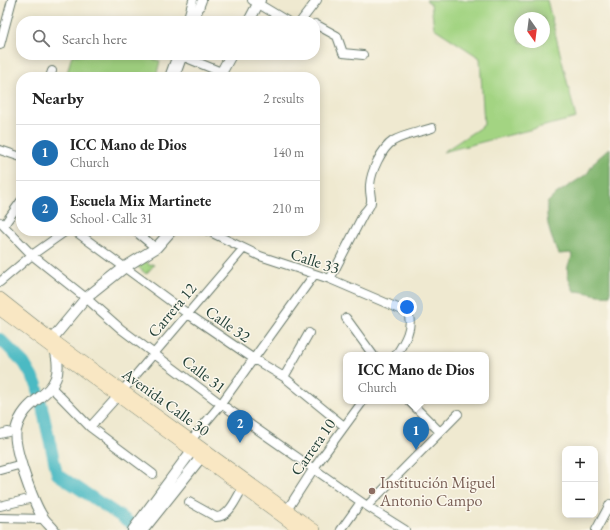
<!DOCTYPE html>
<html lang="en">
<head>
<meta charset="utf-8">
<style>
	:root { --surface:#fff; --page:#f2f2f2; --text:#222; --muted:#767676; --line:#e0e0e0; --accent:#1f6fb2 }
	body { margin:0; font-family:"EB Garamond",serif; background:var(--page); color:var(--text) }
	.controls { position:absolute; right:12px; bottom:12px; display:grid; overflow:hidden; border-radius:8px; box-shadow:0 2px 10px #0003 }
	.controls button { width:36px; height:36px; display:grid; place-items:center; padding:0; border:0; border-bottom:1px solid var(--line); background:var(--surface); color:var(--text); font:20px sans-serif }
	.compass { position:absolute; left:514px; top:12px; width:36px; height:36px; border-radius:50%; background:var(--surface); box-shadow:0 2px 10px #0003; rotate:166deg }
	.you { position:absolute; left:407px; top:307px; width:14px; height:14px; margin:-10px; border:3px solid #fff; border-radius:50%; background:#1a73e8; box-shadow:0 0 0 6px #1a73e833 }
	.badge { display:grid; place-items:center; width:26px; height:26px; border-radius:50%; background:var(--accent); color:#fff; font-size:13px; font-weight:700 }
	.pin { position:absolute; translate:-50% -33px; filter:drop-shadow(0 1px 2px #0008) }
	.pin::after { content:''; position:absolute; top:21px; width:14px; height:12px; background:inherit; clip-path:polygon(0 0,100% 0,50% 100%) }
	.popup { position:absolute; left:343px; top:352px; width:146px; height:52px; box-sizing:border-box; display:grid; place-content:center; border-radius:8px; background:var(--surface); filter:drop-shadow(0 1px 3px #0005); font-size:13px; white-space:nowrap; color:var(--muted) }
	.popup b { font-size:15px; color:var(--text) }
	.popup::after { content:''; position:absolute; left:50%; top:100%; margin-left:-8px; border:8px solid transparent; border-top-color:var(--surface) }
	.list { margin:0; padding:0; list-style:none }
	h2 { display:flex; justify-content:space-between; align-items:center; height:52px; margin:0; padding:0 16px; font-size:17px }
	h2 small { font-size:13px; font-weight:400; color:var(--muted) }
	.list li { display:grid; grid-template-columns:26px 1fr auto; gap:12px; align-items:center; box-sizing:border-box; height:56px; padding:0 16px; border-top:1px solid var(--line) }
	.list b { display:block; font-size:15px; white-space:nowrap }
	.list p { margin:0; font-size:13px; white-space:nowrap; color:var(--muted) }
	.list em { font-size:13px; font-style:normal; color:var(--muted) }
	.icon { flex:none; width:22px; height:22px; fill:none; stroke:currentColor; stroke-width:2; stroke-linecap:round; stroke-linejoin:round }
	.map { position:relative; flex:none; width:610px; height:530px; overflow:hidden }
	.search { position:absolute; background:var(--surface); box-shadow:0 2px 10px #0003; left:16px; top:16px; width:304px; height:44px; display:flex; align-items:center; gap:10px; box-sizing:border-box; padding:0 14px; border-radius:16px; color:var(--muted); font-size:15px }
	.panel { position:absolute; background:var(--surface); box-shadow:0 2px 10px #0003; left:16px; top:72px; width:304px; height:164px; border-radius:16px }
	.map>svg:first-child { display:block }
	.green { fill:#a3d482; stroke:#61885b; fill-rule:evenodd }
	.forest { fill:#82b670; stroke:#507a52 }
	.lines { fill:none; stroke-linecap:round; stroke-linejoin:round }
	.river { stroke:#4cbac3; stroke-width:12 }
	.minor-casing { stroke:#68796b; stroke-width:10 }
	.tertiary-casing { stroke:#68796b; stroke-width:12 }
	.secondary-casing { stroke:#68796b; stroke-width:12 }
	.minor { stroke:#fff; stroke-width:8 }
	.tertiary { stroke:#fff; stroke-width:10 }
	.secondary { stroke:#f9e7c3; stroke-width:11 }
	.education-dot { fill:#8d6e63; stroke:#fbf7ec; stroke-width:1.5 }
	.labels { text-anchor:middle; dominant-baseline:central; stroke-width:3; stroke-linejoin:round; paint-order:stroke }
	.street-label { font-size:16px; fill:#1f3d34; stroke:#fbf7ec }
	.education-label { font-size:16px; fill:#785e54; stroke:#fbf7ec; text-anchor:start }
</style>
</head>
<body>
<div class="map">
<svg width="610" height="530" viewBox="0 0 610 530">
	<rect width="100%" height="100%" fill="#fbf7ec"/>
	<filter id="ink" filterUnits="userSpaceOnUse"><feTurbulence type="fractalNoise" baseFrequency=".025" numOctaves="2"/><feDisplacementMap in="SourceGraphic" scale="8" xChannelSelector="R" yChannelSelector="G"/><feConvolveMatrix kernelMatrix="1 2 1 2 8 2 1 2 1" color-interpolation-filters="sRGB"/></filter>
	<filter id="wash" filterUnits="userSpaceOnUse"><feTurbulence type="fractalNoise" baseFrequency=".012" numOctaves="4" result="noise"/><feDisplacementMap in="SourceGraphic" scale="16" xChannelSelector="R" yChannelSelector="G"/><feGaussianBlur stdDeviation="0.9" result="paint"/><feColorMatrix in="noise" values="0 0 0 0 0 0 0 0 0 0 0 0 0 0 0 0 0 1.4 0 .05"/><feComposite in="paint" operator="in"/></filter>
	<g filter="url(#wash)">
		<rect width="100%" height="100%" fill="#efe9d0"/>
		<path class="green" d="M426,0h121l29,118 -133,34 41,-27 -4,-67 -46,-30 -3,-24zM520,18h24v24h-24z
			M72,55h68l20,6 -4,16h-90z
			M145,259l4,6 3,-1 2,1 -8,9 -10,-9z"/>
		<path class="forest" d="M610,148v147c-12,2 -24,-4 -36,-4 -6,-13 -10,-21 -2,-34l-1,-4 -12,1c-9,-19 -13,-29 -12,-51l9,-9 31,-20 8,-13z"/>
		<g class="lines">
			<path class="river" d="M0,339l24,24 13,22 20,89 84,56"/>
		</g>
	</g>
	<g filter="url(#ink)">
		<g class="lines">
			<defs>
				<path id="minor" d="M252,0l35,21
					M187,21l6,-21
					M194,21l8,-21
					M301,21l16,-21
					M315,24l22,12 6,17 20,2
					M0,45l12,-45
					M182,56l39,16 3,5
					M50,77l2,-6
					M169,77l8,-22
					M175,77l8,-22
					M0,150l21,7
					M0,222l32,33 54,43 35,31 100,75 146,102 38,24
					M4,225l17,-24
					M75,231l113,83 66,45 30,18 60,49
					M135,231l21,17
					M208,231l52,25 70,23 77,33c8,13 -3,31 -11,43
					M330,279l34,-66c12,-12 5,-14 6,-28 1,-13 11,-36 23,-44 10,-6 27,-9 39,-13
					M0,282l32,-27 34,-24
					M346,318l27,37
					M284,377l25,-44
					M51,387l39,40 63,47
					M123,390l120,-141
					M409,401l30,30
					M90,427l27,-30
					M0,434l8,-2
					M191,440l30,-36 93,-129
					M0,470l22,-6
					M189,502l27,15c13,0 20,-18 26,-28
					M0,506l33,-8
					M367,506l91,-92
					M287,510l27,-42 49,-67
					M0,518l44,1
					M341,530l20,-28
					M596,530l14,-26"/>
				<path id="tertiary" d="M249,21l11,-21
					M219,77l12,-22
					M54,530c-3,-4 -7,-7 -10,-11 -10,-14 -32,-73 -28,-89 10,-42 58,-29 36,-91l34,-41 39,-31 31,-19 15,-17
					M133,530l63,-85
					M143,530l63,-79"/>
				<path id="secondary" d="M0,298l52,41 263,191
					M0,310l300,220"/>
			</defs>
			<use href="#minor" class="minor-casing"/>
			<use href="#tertiary" class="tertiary-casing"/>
			<use href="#secondary" class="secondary-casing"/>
			<use href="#minor" class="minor"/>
			<use href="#tertiary" class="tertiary"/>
			<use href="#secondary" class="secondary"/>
		</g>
	</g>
	<circle class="education-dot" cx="372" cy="491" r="4"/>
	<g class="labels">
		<g class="street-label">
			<text transform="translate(315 261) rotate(18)">Calle 33</text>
			<text transform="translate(172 310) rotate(-50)">Carrera 12</text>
			<text transform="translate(228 324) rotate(35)">Calle 32</text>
			<text transform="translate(204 374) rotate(37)">Calle 31</text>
			<text transform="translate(166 402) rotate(36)">Avenida Calle 30</text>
			<text transform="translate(313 447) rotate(-55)">Carrera 10</text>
		</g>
		<g class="education-label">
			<text x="380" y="482">Institución Miguel<tspan x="380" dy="18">Antonio Campo</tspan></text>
		</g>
	</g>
</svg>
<div class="controls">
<button>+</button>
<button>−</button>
</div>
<svg class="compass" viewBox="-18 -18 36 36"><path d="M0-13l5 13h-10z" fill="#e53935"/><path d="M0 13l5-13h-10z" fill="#767676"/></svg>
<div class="you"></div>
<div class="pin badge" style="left:416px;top:450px">1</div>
<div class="popup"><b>ICC Mano de Dios</b>Church</div>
<div class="pin badge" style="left:240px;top:443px">2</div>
<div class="search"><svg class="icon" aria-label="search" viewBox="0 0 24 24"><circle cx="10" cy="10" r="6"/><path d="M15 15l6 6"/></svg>Search here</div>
<section class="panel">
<h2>Nearby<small>2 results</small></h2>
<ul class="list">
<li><span class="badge">1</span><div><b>ICC Mano de Dios</b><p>Church</p></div><em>140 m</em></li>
<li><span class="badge">2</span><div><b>Escuela Mix Martinete</b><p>School · Calle 31</p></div><em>210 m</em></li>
</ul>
</section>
</div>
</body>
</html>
